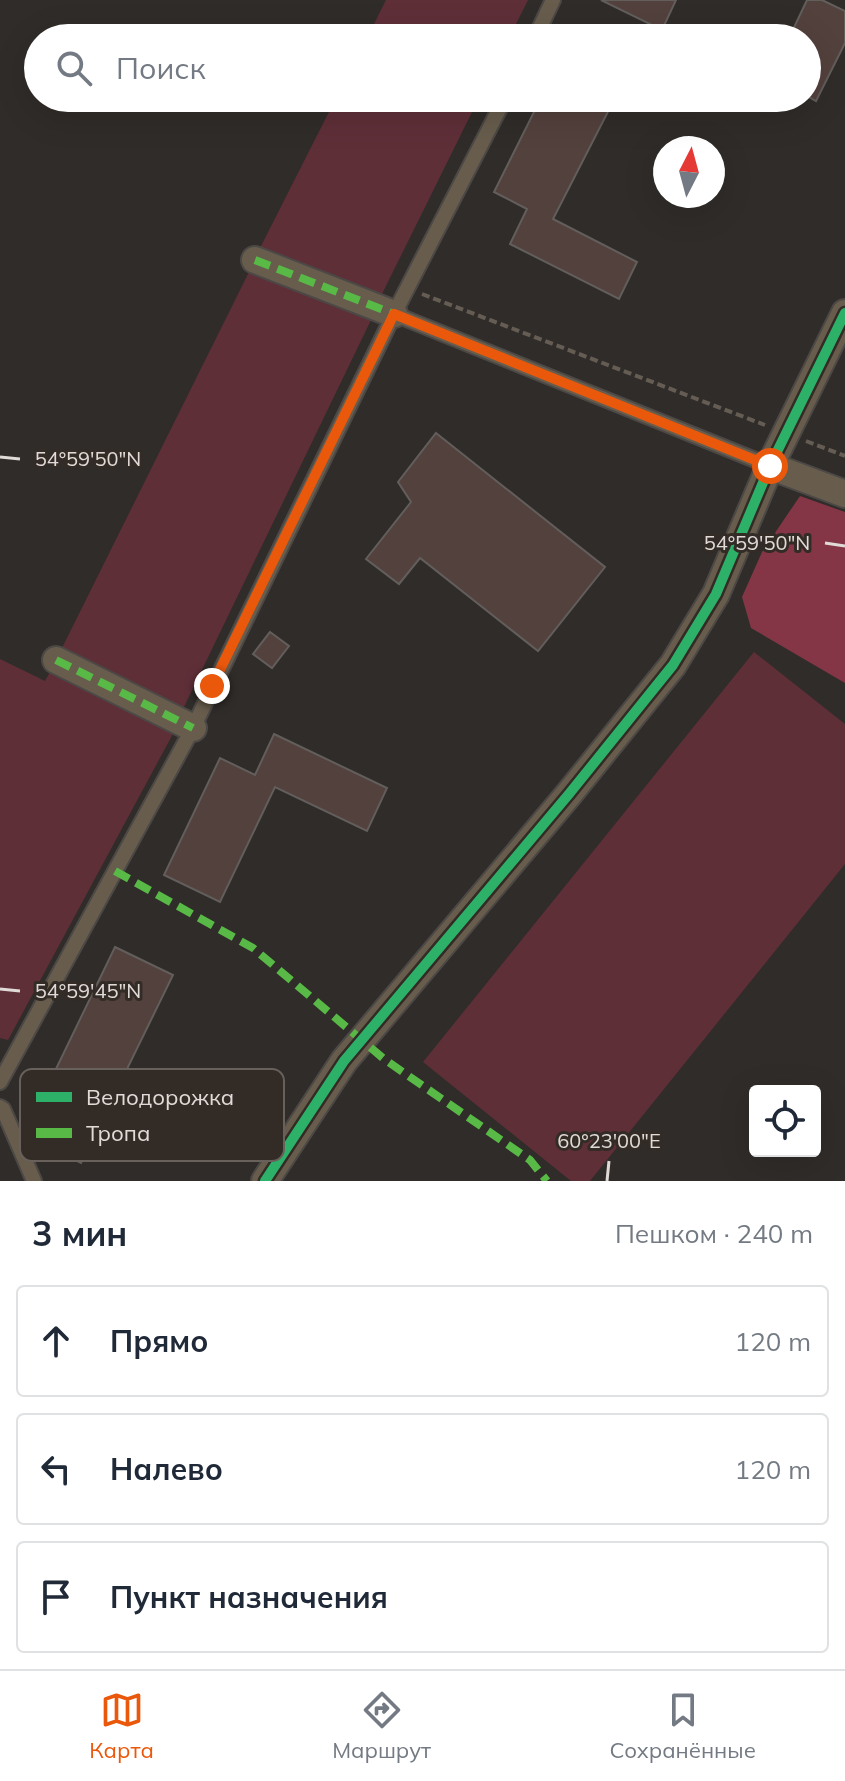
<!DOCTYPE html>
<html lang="ru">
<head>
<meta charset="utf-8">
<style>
	:root { --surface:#fff; --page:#f2f2f3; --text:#1f2937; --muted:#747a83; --line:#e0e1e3; --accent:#ea580c }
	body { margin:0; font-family:Mulish,sans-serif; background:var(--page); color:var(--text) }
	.controls { position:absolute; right:24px; bottom:24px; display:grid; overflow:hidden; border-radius:8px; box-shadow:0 8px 32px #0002 }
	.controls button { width:72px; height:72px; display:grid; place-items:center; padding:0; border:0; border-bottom:2px solid var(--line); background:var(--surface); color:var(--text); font:40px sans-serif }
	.compass { position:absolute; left:653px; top:136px; width:72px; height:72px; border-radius:50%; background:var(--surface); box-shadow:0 8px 32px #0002; rotate:6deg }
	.stop { position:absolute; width:24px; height:24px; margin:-18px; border:6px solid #ea580c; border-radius:50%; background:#fff }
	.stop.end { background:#ea580c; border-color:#fff; box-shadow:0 2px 8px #0008 }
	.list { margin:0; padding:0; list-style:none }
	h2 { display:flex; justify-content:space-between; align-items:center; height:104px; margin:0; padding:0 32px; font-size:34px }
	h2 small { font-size:26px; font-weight:400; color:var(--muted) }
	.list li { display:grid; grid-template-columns:52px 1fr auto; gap:24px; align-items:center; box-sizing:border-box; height:112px; margin:0 16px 16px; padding:0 16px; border:2px solid var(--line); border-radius:8px }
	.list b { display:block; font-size:30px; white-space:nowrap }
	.list em { font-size:26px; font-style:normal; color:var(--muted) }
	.icon { flex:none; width:44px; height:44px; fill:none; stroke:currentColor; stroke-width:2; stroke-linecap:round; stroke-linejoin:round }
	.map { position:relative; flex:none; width:845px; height:1181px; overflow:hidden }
	.search { position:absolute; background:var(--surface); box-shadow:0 8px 32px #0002; left:24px; right:24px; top:24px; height:88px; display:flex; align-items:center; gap:20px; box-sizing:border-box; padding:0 28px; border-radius:44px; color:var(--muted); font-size:30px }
	.sheet { height:488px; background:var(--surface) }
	nav { display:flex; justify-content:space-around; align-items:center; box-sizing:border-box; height:112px; border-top:2px solid var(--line); background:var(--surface); font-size:22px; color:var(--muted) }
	nav a { display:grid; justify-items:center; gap:4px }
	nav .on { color:var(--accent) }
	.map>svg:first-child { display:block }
	.green { fill:#5f2f38 }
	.forest { fill:#843646 }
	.building { fill:#53413d; stroke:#625e5c; stroke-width:2 }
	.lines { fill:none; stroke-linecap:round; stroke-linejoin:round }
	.lane-casing { stroke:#4b4846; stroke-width:18 }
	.street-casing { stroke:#4b4846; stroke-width:30 }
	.path { stroke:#655d54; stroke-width:4; stroke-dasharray:8 4; stroke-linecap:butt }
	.lane { stroke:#685d4d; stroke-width:14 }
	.street { stroke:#685d4d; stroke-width:26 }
	.quiet { stroke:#58b947; stroke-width:8; stroke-dasharray:16 8; stroke-linecap:butt }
	.cycleway-casing { stroke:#332b26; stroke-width:15 }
	.cycleway { stroke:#2db169; stroke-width:10 }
	.route { stroke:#ea580c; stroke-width:10 }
	.ticks { fill:none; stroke:#e1dbd8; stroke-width:3 }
	.key { fill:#332b26; stroke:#67605b; stroke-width:2 }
	.key-label { font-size:22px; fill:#e1dbd8 }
	.ticks-label { font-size:20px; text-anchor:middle; fill:#e1dbd8; stroke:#332b26; stroke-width:6; stroke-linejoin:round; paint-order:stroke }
</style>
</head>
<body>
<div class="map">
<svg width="845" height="1181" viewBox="0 0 845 1181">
	<rect width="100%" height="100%" fill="#302c29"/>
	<path class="green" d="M386,0h142l-19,38h-142z
		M336,98h143l-99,200 -122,-46z
		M250,270l121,50 -188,389 -122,-59z
		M754,652l91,72v140l-255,317h-19l-148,-119z
		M0,659l45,22 6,-11 124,60 -167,310 -8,-2z"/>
	<path class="forest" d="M800,496l45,16v171l-94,-55 -9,-31 20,-45z"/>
	<path class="building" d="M601,0h75l-14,30z
		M807,0h15l23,11v32l-29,58 -9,-5v-58h-18z
		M541,98h74l-62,121 84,43 -18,37 -109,-55 17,-35 -33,-17z
		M436,433l169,134 -67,84 -118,-93 -21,26 -33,-25 45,-57 -13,-20z
		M270,632l19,14 -17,22 -19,-14z
		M274,734l113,54 -20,43 -92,-44 -55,115 -56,-27 56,-117 35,17z
		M115,947l58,28 -92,188 -57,-28z"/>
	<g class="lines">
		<defs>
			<path id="lane" d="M535,38l18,-38
				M394,314l376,152
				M0,1082l193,-354 201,-414 111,-216
				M0,1107l3,2 31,72"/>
			<path id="street" d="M255,260l139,54
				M770,466l75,28
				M56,660l137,68
				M265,1181l79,-120 225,-267 104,-129 43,-71 54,-128 75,-153"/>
		</defs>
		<use href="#lane" class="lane-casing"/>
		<use href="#street" class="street-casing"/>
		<path class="path" d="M422,294l343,131
			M806,441l39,15"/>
		<use href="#lane" class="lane"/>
		<use href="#street" class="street"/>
		<path class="quiet" d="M255,260l139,54
			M56,660l137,68
			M115,871l138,77 131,111 146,101 17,21"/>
		<defs>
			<path id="cycleway" d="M265,1181l79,-120 225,-267 104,-129 43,-71 54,-128 75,-153"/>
		</defs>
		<use href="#cycleway" class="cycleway-casing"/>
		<use href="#cycleway" class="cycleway"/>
	</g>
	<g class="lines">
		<path class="route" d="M212,686l182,-372 376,152"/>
	</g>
	<path class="ticks" d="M0,457l20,2M825,543l20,3M0,989l20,2M607,1181l2,-20"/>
	<rect x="20" y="1069" width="264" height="92" rx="12" class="key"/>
	<rect x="36" y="1092" width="36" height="10" fill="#2db169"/>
	<rect x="36" y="1128" width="36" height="10" fill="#58b947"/>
	<g class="key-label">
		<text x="86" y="1105">Велодорожка</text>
		<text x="86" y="1141">Тропа</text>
	</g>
	<g class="ticks-label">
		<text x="88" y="466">54°59'50"N</text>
		<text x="757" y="550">54°59'50"N</text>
		<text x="88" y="998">54°59'45"N</text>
		<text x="609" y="1148">60°23'00"E</text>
	</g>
</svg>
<div class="controls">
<button><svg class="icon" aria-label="locate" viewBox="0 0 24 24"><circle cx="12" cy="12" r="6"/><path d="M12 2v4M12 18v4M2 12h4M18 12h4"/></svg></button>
</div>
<svg class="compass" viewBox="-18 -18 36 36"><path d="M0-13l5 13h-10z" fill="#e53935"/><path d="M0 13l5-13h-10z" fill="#747a83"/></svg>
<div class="stop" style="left:770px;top:466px"></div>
<div class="stop end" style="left:212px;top:686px"></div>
<div class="search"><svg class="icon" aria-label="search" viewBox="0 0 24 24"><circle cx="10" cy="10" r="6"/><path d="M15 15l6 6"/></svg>Поиск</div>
</div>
<section class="sheet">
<h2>3 мин<small>Пешком · 240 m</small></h2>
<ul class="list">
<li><svg class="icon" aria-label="ahead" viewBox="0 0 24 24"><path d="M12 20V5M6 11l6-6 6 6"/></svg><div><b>Прямо</b></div><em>120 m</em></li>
<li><svg class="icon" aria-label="left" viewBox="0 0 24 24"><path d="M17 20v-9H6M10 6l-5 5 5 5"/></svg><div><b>Налево</b></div><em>120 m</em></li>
<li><svg class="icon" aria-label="arrive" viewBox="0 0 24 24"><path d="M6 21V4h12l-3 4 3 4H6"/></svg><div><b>Пункт назначения</b></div></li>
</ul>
</section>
<nav>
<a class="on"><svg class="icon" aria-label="map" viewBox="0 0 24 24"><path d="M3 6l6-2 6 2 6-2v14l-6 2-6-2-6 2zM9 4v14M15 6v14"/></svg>Карта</a>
<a><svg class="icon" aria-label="directions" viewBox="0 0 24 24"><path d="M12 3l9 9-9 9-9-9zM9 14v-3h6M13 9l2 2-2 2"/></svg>Маршрут</a>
<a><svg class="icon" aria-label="saved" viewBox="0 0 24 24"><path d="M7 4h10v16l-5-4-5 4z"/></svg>Сохранённые</a>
</nav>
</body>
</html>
